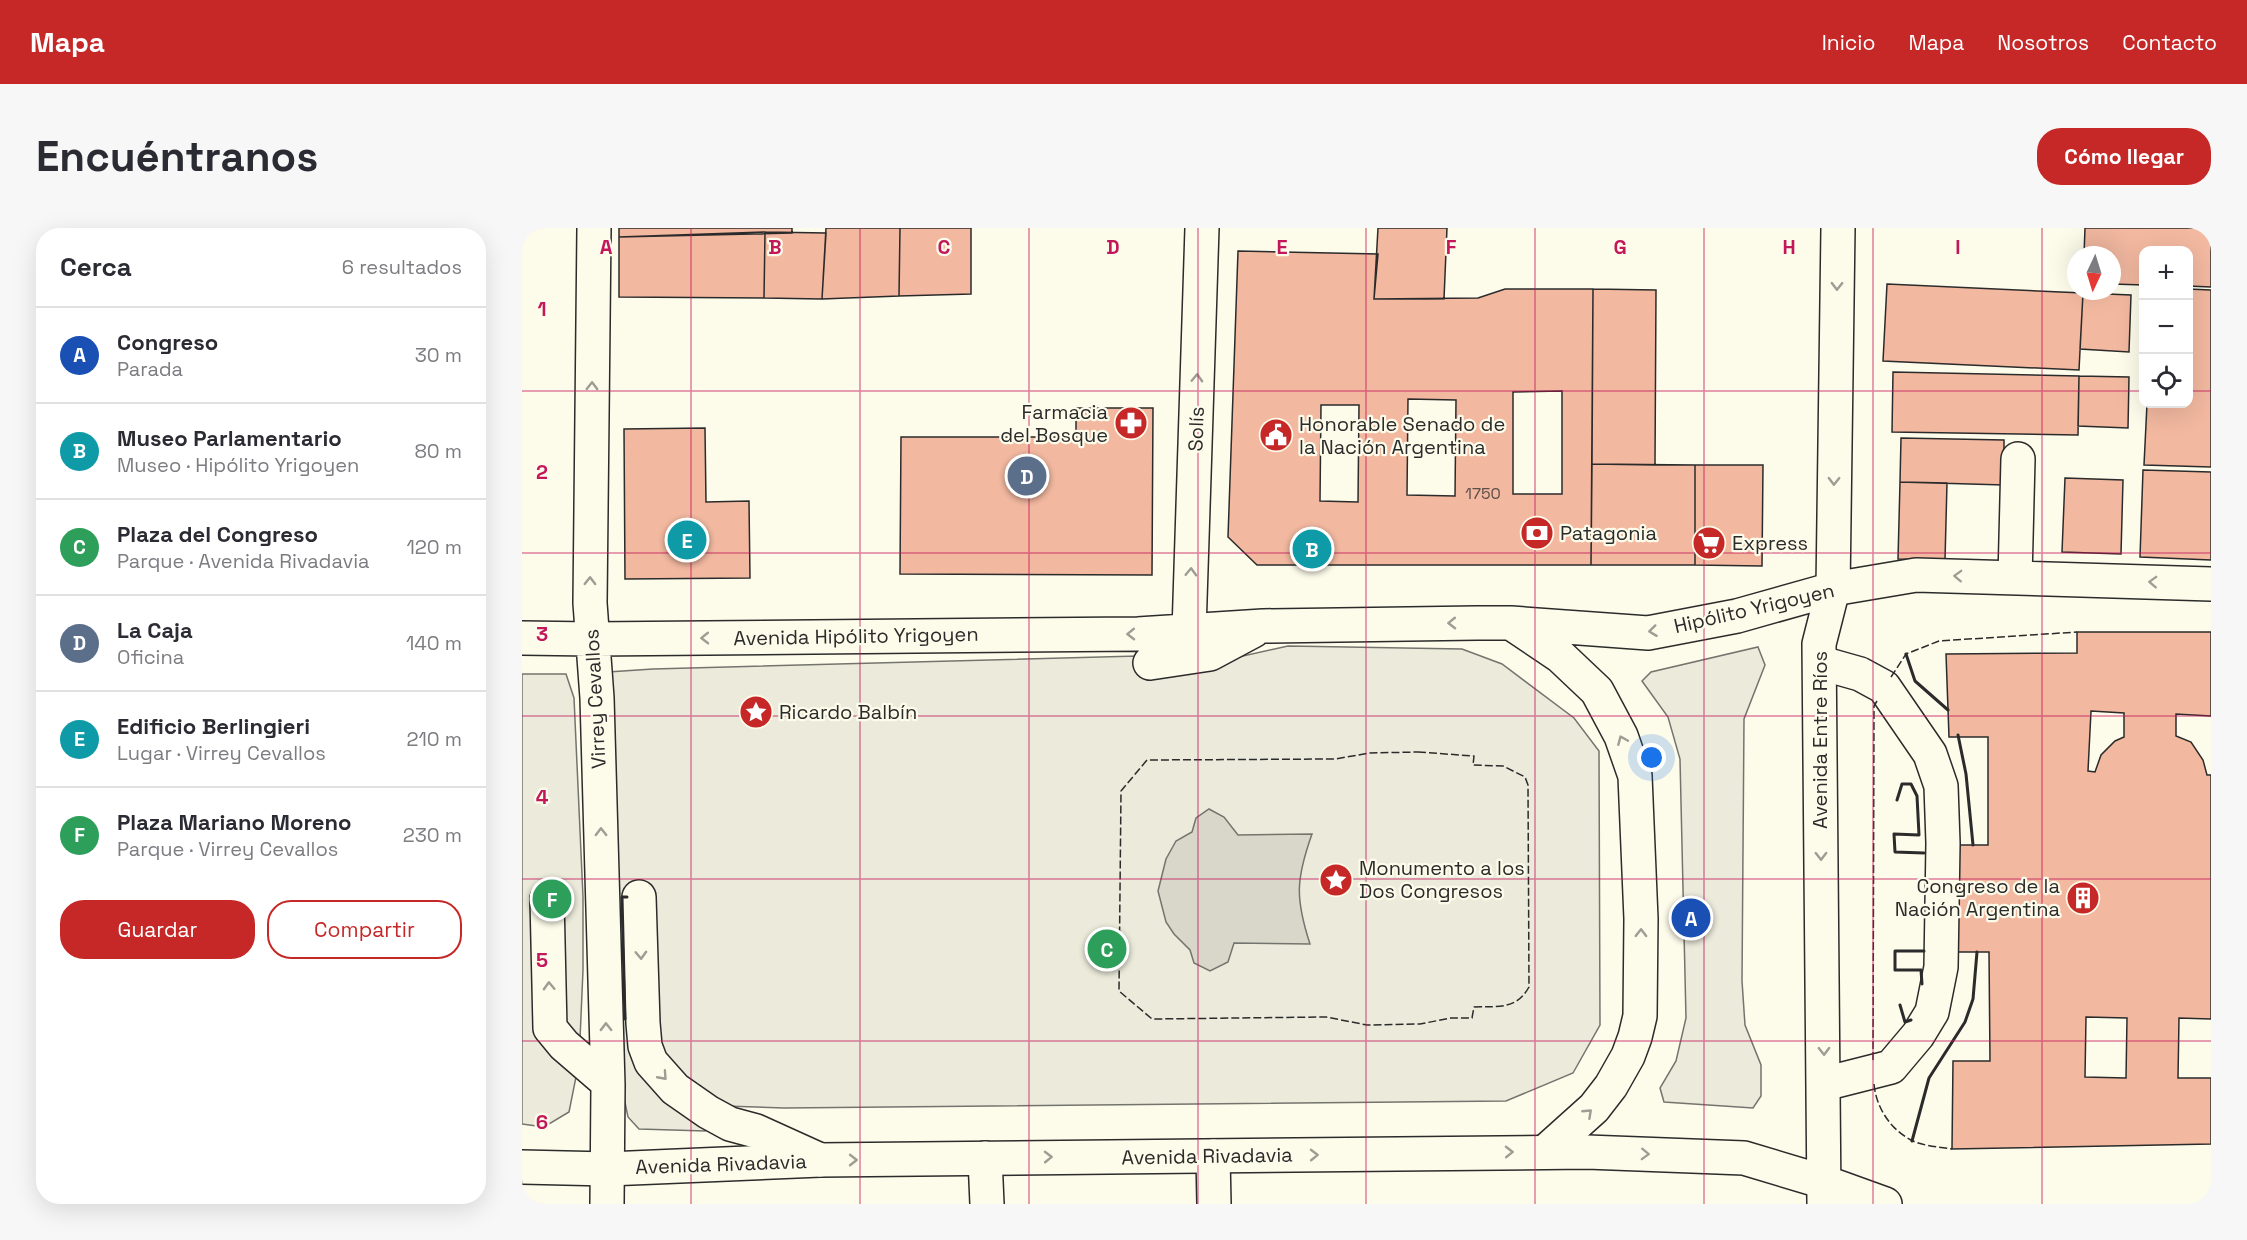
<!DOCTYPE html>
<html lang="es">
<head>
<meta charset="utf-8">
<style>
	:root { --surface:#fff; --page:#f7f7f7; --text:#2b2b33; --muted:#7c7c81; --line:#e1e1e2; --accent:#c62828 }
	body { margin:0; font-family:"Space Grotesk",sans-serif; background:var(--page); color:var(--text) }
	.controls { position:absolute; right:18px; top:18px; display:grid; overflow:hidden; border-radius:12px; box-shadow:0 6px 24px #0002 }
	.controls button { width:54px; height:54px; display:grid; place-items:center; padding:0; border:0; border-bottom:2px solid var(--line); background:var(--surface); color:var(--text); font:30px sans-serif }
	.compass { position:absolute; left:1545px; top:18px; width:54px; height:54px; border-radius:50%; background:var(--surface); box-shadow:0 6px 24px #0002; rotate:184deg }
	.you { position:absolute; left:1130px; top:530px; width:21px; height:21px; margin:-15px; border:4px solid #fff; border-radius:50%; background:#1a73e8; box-shadow:0 0 0 9px #1a73e833 }
	.badge { display:grid; place-items:center; width:39px; height:39px; border-radius:50%; background:var(--accent); color:#fff; font-size:20px; font-weight:700 }
	.pin { position:absolute; translate:-50% -50%; border:3px solid #fff; box-shadow:0 2px 6px #0006 }
	.list { margin:0; padding:0; list-style:none }
	h2 { display:flex; justify-content:space-between; align-items:center; height:78px; margin:0; padding:0 24px; font-size:26px }
	h2 small { font-size:20px; font-weight:400; color:var(--muted) }
	.list li { display:grid; grid-template-columns:39px 1fr auto; gap:18px; align-items:center; box-sizing:border-box; height:96px; padding:0 24px; border-top:2px solid var(--line) }
	.list b { display:block; font-size:22px; white-space:nowrap }
	.list p { margin:0; font-size:20px; white-space:nowrap; color:var(--muted) }
	.list em { font-size:20px; font-style:normal; color:var(--muted) }
	.actions { display:flex; gap:12px; padding:18px 24px }
	.actions a { flex:1; padding:14px 0; border:2px solid var(--accent); border-radius:24px; text-align:center; font-size:21px; color:var(--accent) }
	.actions .main { background:var(--accent); color:#fff }
	.icon { flex:none; width:33px; height:33px; fill:none; stroke:currentColor; stroke-width:2; stroke-linecap:round; stroke-linejoin:round }
	.map { position:relative; flex:none; width:1689px; height:976px; overflow:hidden; border-radius:24px }
	header { display:flex; align-items:center; gap:36px; box-sizing:border-box; height:84px; padding:0 30px; background:var(--accent); color:#fff }
	header strong { font-size:28px }
	nav { display:flex; gap:33px; margin-inline-start:auto; font-size:21px }
	.intro { display:flex; align-items:center; justify-content:space-between; box-sizing:border-box; height:144px; padding:0 36px }
	h1 { margin:0; font-size:42px }
	.button { padding:15px 27px; border-radius:24px; background:var(--accent); color:#fff; font-size:21px; font-weight:700 }
	main { display:flex; gap:36px; padding:0 36px }
	aside { flex:1; background:var(--surface); border-radius:24px; box-shadow:0 6px 24px #0002 }
	.map>svg:first-child { display:block }
	.green { fill:#ecebdb; stroke:#74746e; stroke-width:1.5 }
	.parking { fill:#eceadb; stroke:#74746e; stroke-width:1.5 }
	.water { fill:#d8d7c9; stroke:#74746e; stroke-width:1.5 }
	.building { fill:#f2b8a0; stroke:#2b2b2b; stroke-width:1.5; fill-rule:evenodd }
	.lines { fill:none; stroke-linecap:round; stroke-linejoin:round }
	.minor-casing { stroke:#2b2b2b; stroke-width:36 }
	.major-casing { stroke:#2b2b2b; stroke-width:36 }
	.minor { stroke:#fdfbea; stroke-width:33 }
	.major { stroke:#fdfbea; stroke-width:33 }
	.fence { stroke:#2b2b2b; stroke-width:1.5; stroke-dasharray:8 3; stroke-linecap:butt }
	.wall { stroke:#2b2b2b; stroke-width:3 }
	.oneway { stroke:#9e9d94 }
	.grid { fill:none; stroke:#c2185b; stroke-width:1.5; stroke-opacity:0.55 }
	.labels { text-anchor:middle; dominant-baseline:central; stroke-width:4.5; stroke-linejoin:round; paint-order:stroke }
	.number-label { font-size:16px; fill:#5d4e48 }
	.poi-label { font-size:20px; fill:#2b2b2b; stroke:#fdfbea; text-anchor:start }
	.street-label { font-size:20px; fill:#2b2b2b; stroke:#fdfbea }
	.grid-label { font-size:20px; text-anchor:middle; font-weight:bold; fill:#c2185b; stroke:#fdfbea; stroke-width:4.5; stroke-linejoin:round; paint-order:stroke }
</style>
</head>
<body>
<header>
<strong>Mapa</strong>
<nav><a>Inicio</a><a>Mapa</a><a>Nosotros</a><a>Contacto</a></nav>
</header>
<div class="intro"><h1>Encuéntranos</h1><a class="button">Cómo llegar</a></div>
<main>
<aside>
<h2>Cerca<small>6 resultados</small></h2>
<ul class="list">
<li><span class="badge" style="background:#1a4fb4">A</span><div><b>Congreso</b><p>Parada</p></div><em>30 m</em></li>
<li><span class="badge" style="background:#0f9aa8">B</span><div><b>Museo Parlamentario</b><p>Museo · Hipólito Yrigoyen</p></div><em>80 m</em></li>
<li><span class="badge" style="background:#2e9e5b">C</span><div><b>Plaza del Congreso</b><p>Parque · Avenida Rivadavia</p></div><em>120 m</em></li>
<li><span class="badge" style="background:#5c6f8a">D</span><div><b>La Caja</b><p>Oficina</p></div><em>140 m</em></li>
<li><span class="badge" style="background:#0f9aa8">E</span><div><b>Edificio Berlingieri</b><p>Lugar · Virrey Cevallos</p></div><em>210 m</em></li>
<li><span class="badge" style="background:#2e9e5b">F</span><div><b>Plaza Mariano Moreno</b><p>Parque · Virrey Cevallos</p></div><em>230 m</em></li>
</ul>
<div class="actions"><a class="main">Guardar</a><a>Compartir</a></div>
</aside>
<div class="map">
<svg width="1689" height="976" viewBox="0 0 1689 976">
	<rect width="100%" height="100%" fill="#fdfbea"/>
	<path class="green" d="M766,418l174,3 40,15 72,54 25,33 1,274 -27,48 -67,28 -722,7 -59,-2 -20,25 -66,-2 -11,-12 -5,-24 -15,-421 45,-3 485,-13 12,21z
		M0,446h44l8,24 9,199v73l-4,92 -10,50 -25,15 -22,-3z"/>
	<path class="parking" d="M1236,419l7,18 -21,54 -2,262 3,44 16,40v31l-8,12 -89,-6 -4,-14 16,-27 10,-43 -6,-259 -12,-42 -26,-36 9,-9z"/>
	<path class="water" d="M687,581l15,8 14,18 74,-1c-16,45 -17,64 -2,110l-76,-1 -6,19 -18,9 -16,-8 -4,-13 -16,-16 -8,-12 -8,-31 8,-32 10,-18 16,-9 4,-14z"/>
	<path class="building" d="M97,0h173v5l-173,4z
		M304,0h74l-1,68 -77,3z
		M378,0h71v66l-72,2z
		M856,0h69l-3,71h-70z
		M1563,0h126v59l-23,-1v-36h-44v35l-32,-1v-29h-28z
		M243,4l61,1 -4,66 -58,-1z
		M243,4l-1,66 -145,-1v-60z
		M716,23l140,3 -4,45 104,-1 27,-9h88l-2,276h-334l-29,-28zM1040,163v103h-49v-102zM886,171l48,1 -1,96 -48,-1zM799,177h38l-1,97 -38,-1z
		M1365,56l196,9 -4,77 -196,-9z
		M1071,61l63,1 -1,175 -63,-1z
		M1666,61l23,1v177l-67,-2 3,-61h41z
		M1561,65l48,2 -2,57 -49,-3z
		M1371,144l186,4 -1,59 -186,-3z
		M1557,148l50,1 -1,51 -50,-2z
		M554,180h77l-1,167 -252,-1 1,-137h175z
		M183,200l1,74 43,-1 1,77 -125,1 -1,-150z
		M1379,210l103,2v45l-104,-3z
		M1070,236l103,1v100h-104z
		M1173,237h68l-1,101 -67,-1z
		M1621,242l68,2v88l-71,-3z
		M1543,250l58,2 -2,74 -59,-2z
		M1378,254l47,1 -2,77 -47,-1z
		M1555,404h134v84l-35,-2v22l15,6 12,18 4,15h4v244l-32,-1 -1,60h33v66l-259,5 1,-88h37l-1,-109h-33v-107h32v-108h-39l-3,-83 131,-1zM1569,483l33,2v24l-9,4 -14,14 -6,17 -7,-1zM1564,789l41,1 -1,60 -41,-1z"/>
	<g class="lines">
		<defs>
			<path id="minor" d="M72,0l-4,375 7,95 11,387 -1,119
				M1493,350l3,-119
				M989,395l49,33 37,35 24,45 14,40 6,143 -1,97 -5,21 -7,19 -17,30 -17,22 -49,44
				M667,403l13,-403
				M0,410l70,1 546,-5 125,-8 214,-3h34l137,10 89,-17 96,-27 83,-14 295,9
				M628,435l60,-9 43,-23
				M1299,435l39,11 24,13 46,67 11,32 2,57 -2,124 -9,45 -14,23 -27,32 -67,17
				M117,669l4,126 2,23 6,16 24,27 33,23 22,12 26,7 64,29
				M25,671l3,129 14,17 43,37
				M691,928l1,48
				M463,930l2,46"/>
			<path id="major" d="M0,939l86,2 212,-9 767,-8 157,6 80,24 61,22
				M1302,974l-5,-558 14,-55 5,-361"/>
		</defs>
		<use href="#minor" class="minor-casing"/>
		<use href="#major" class="major-casing"/>
		<use href="#minor" class="minor"/>
		<use href="#major" class="major"/>
		<path class="fence" d="M1369,449l15,-23 33,-13 138,-9
			M896,524l56,4 -1,9 30,1 22,11 3,8 1,202c-13,23 -30,19 -55,20l-2,11h-21l-31,6 -53,1 -41,-8 -174,2 -33,-28 2,-200 26,-31 188,-1 35,-6z
			M1351,832l1,-354 3,-5
			M1352,856c2,23 16,45 37,56 11,6 29,7 41,9"/>
		<path class="wall" d="M1384,426l9,27 33,29
			M1436,507l8,39 7,71
			M1375,572l5,-16h9l6,12 2,39 -25,-1 1,18 29,1
			M1400,756l-1,-14h-26v-19h29
			M1378,777l5,17 6,-2
			M103,791l-3,-122h5
			M1390,913l17,-63 36,-56 8,-23 4,-47"/>
	</g>
	<defs><path id="oneway-chevron" d="M-2-3.5L2.5 0L-2 3.5" fill="none" stroke-width="1.6" stroke-linecap="round" stroke-linejoin="round" transform="scale(1.5)"/></defs>
	<g class="oneway">
		<use href="#oneway-chevron" transform="translate(1315 58) rotate(91)"/>
		<use href="#oneway-chevron" transform="translate(675 150) rotate(-88)"/>
		<use href="#oneway-chevron" transform="translate(70 158) rotate(-89)"/>
		<use href="#oneway-chevron" transform="translate(1312 253) rotate(91)"/>
		<use href="#oneway-chevron" transform="translate(669 344) rotate(-88)"/>
		<use href="#oneway-chevron" transform="translate(1436 348) rotate(-178)"/>
		<use href="#oneway-chevron" transform="translate(68 353) rotate(-89)"/>
		<use href="#oneway-chevron" transform="translate(1631 354) rotate(-178)"/>
		<use href="#oneway-chevron" transform="translate(930 395) rotate(179)"/>
		<use href="#oneway-chevron" transform="translate(1131 403) rotate(173)"/>
		<use href="#oneway-chevron" transform="translate(609 406) rotate(179)"/>
		<use href="#oneway-chevron" transform="translate(183 410) rotate(179)"/>
		<use href="#oneway-chevron" transform="translate(1100 512) rotate(-113)"/>
		<use href="#oneway-chevron" transform="translate(79 604) rotate(-91)"/>
		<use href="#oneway-chevron" transform="translate(1299 628) rotate(89)"/>
		<use href="#oneway-chevron" transform="translate(1119 705) rotate(-89)"/>
		<use href="#oneway-chevron" transform="translate(119 727) rotate(88)"/>
		<use href="#oneway-chevron" transform="translate(27 758) rotate(-92)"/>
		<use href="#oneway-chevron" transform="translate(84 799) rotate(-91)"/>
		<use href="#oneway-chevron" transform="translate(1302 823) rotate(89)"/>
		<use href="#oneway-chevron" transform="translate(141 848) rotate(48)"/>
		<use href="#oneway-chevron" transform="translate(1066 885) rotate(-43)"/>
		<use href="#oneway-chevron" transform="translate(987 924) rotate(-1)"/>
		<use href="#oneway-chevron" transform="translate(1123 926) rotate(2)"/>
		<use href="#oneway-chevron" transform="translate(792 927) rotate(-1)"/>
		<use href="#oneway-chevron" transform="translate(526 929) rotate(-1)"/>
		<use href="#oneway-chevron" transform="translate(331 932)"/>
	</g>
	<path class="grid" d="M169,0v976M338,0v976M507,0v976M676,0v976M844,0v976M1013,0v976M1182,0v976M1351,0v976M1520,0v976M0,163h1622M1666,163h23M0,325h1689M0,488h1689M0,651h1689M0,813h1689"/>
	<defs>
		<symbol id="pharmacy-disc" viewBox="-11 -11 22 22"><circle r="9.5" fill="#c62828" stroke="#fdfbea"/><path d="M-2-6h4v4h4v4h-4v4h-4v-4h-4v-4h4Z" fill="#fff"/></symbol>
		<symbol id="civic-disc" viewBox="-11 -11 22 22"><circle r="9.5" fill="#c62828" stroke="#fdfbea"/><path d="M-.6-6.5H3V-4.5H.6V-3L4-1V1h2V6H-6V1h2V-1L-.6-3ZM-1.2 2.5V6h2.4V2.5Z" fill="#fff"/></symbol>
		<symbol id="bank-disc" viewBox="-11 -11 22 22"><circle r="9.5" fill="#c62828" stroke="#fdfbea"/><path d="M-6-4H6V4H-6ZM0-2.3a2.3 2.3 0 1 0 0 4.6a2.3 2.3 0 1 0 0-4.6Z" fill="#fff"/></symbol>
		<symbol id="supermarket-disc" viewBox="-11 -11 22 22"><circle r="9.5" fill="#c62828" stroke="#fdfbea"/><path d="M-6-5.5h2.5l.6 2H6L4.5 2H-2.5L-4.4-4H-6ZM-1.5 3.2a1.3 1.3 0 1 0 .1 0ZM3 3.2a1.3 1.3 0 1 0 .1 0Z" fill="#fff"/></symbol>
		<symbol id="sight-disc" viewBox="-11 -11 22 22"><circle r="9.5" fill="#c62828" stroke="#fdfbea"/><path d="M0-6L1.8-2.2L6-1.7L2.9 1.2L3.7 5.4L0 3.3L-3.7 5.4L-2.9 1.2L-6-1.7L-1.8-2.2Z" fill="#fff"/></symbol>
		<symbol id="building-disc" viewBox="-11 -11 22 22"><circle r="9.5" fill="#c62828" stroke="#fdfbea"/><path d="M-4-6H4V6H1V3H-1V6H-4ZM-2.5-4.3h1.7v1.8h-1.7ZM.8-4.3h1.7v1.8H.8ZM-2.5-1h1.7V.8h-1.7ZM.8-1h1.7V.8H.8Z" fill="#fff"/></symbol>
	</defs>
	<g fill-rule="evenodd">
		<use href="#pharmacy-disc" x="590" y="176" width="38" height="38"/>
		<use href="#civic-disc" x="735" y="188" width="38" height="38"/>
		<use href="#bank-disc" x="996" y="286" width="38" height="38"/>
		<use href="#supermarket-disc" x="1168" y="296" width="38" height="38"/>
		<use href="#sight-disc" x="215" y="465" width="38" height="38"/>
		<use href="#sight-disc" x="795" y="633" width="38" height="38"/>
		<use href="#building-disc" x="1542" y="651" width="38" height="38"/>
	</g>
	<g class="labels">
		<g class="number-label">
			<text x="961" y="265">1750</text>
		</g>
		<g class="poi-label">
			<text x="586" y="184" text-anchor="end">Farmacia<tspan x="586" dy="23">del Bosque</tspan></text>
			<text x="777" y="196">Honorable Senado de<tspan x="777" dy="23">la Nación Argentina</tspan></text>
			<text x="1038" y="305">Patagonia</text>
			<text x="1210" y="315">Express</text>
			<text x="257" y="484">Ricardo Balbín</text>
			<text x="837" y="640">Monumento a los<tspan x="837" dy="23">Dos Congresos</tspan></text>
			<text x="1538" y="658" text-anchor="end">Congreso de la<tspan x="1538" dy="23">Nación Argentina</tspan></text>
		</g>
		<g class="street-label">
			<text transform="translate(674 201) rotate(-88)">Solís</text>
			<text transform="translate(1232 380) rotate(-13)">Hipólito Yrigoyen</text>
			<text transform="translate(334 408) rotate(-1)">Avenida Hipólito Yrigoyen</text>
			<text transform="translate(73 471) rotate(-93)">Virrey Cevallos</text>
			<text transform="translate(1298 512) rotate(-90)">Avenida Entre Ríos</text>
			<text transform="translate(685 928) rotate(-1)">Avenida Rivadavia</text>
			<text transform="translate(199 936) rotate(-2)">Avenida Rivadavia</text>
		</g>
	</g>
	<g class="grid-label">
		<text x="84" y="26">A</text>
		<text x="253" y="26">B</text>
		<text x="422" y="26">C</text>
		<text x="591" y="26">D</text>
		<text x="760" y="26">E</text>
		<text x="929" y="26">F</text>
		<text x="1098" y="26">G</text>
		<text x="1267" y="26">H</text>
		<text x="1436" y="26">I</text>
		<text x="20" y="88">1</text>
		<text x="20" y="251">2</text>
		<text x="20" y="413">3</text>
		<text x="20" y="576">4</text>
		<text x="20" y="739">5</text>
		<text x="20" y="901">6</text>
	</g>
</svg>
<div class="controls">
<button>+</button>
<button>−</button>
<button><svg class="icon" aria-label="locate" viewBox="0 0 24 24"><circle cx="12" cy="12" r="6"/><path d="M12 2v4M12 18v4M2 12h4M18 12h4"/></svg></button>
</div>
<svg class="compass" viewBox="-18 -18 36 36"><path d="M0-13l5 13h-10z" fill="#e53935"/><path d="M0 13l5-13h-10z" fill="#7c7c81"/></svg>
<div class="you"></div>
<div class="pin badge" style="left:1169px;top:690px;background:#1a4fb4">A</div>
<div class="pin badge" style="left:790px;top:321px;background:#0f9aa8">B</div>
<div class="pin badge" style="left:585px;top:721px;background:#2e9e5b">C</div>
<div class="pin badge" style="left:505px;top:248px;background:#5c6f8a">D</div>
<div class="pin badge" style="left:165px;top:312px;background:#0f9aa8">E</div>
<div class="pin badge" style="left:30px;top:671px;background:#2e9e5b">F</div>
</div>
</main>
</body>
</html>
